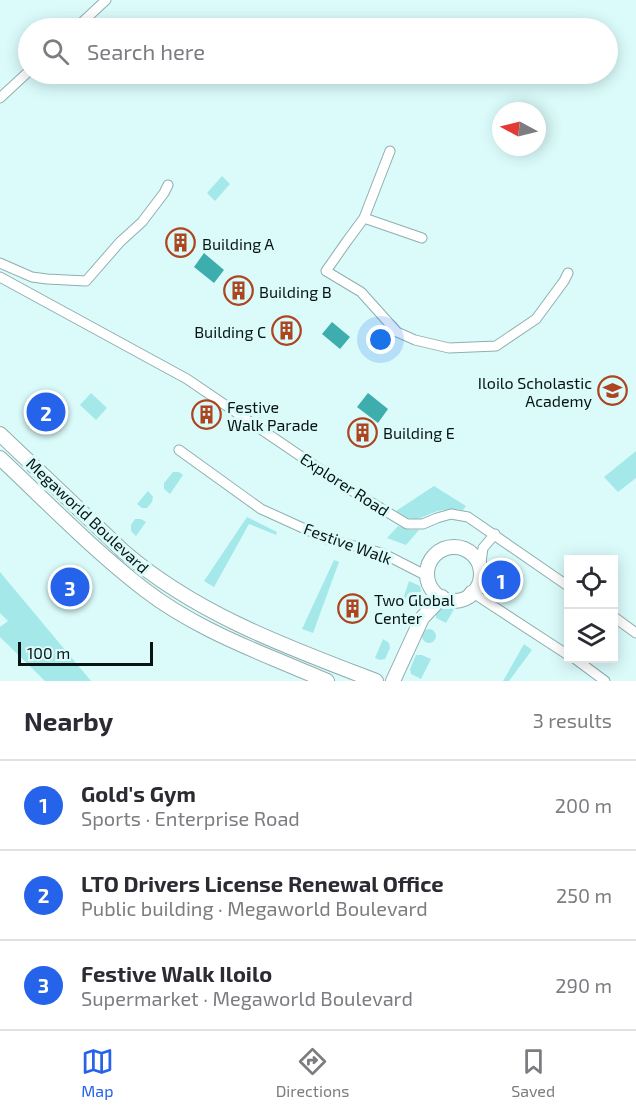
<!DOCTYPE html>
<html lang="en">
<head>
<meta charset="utf-8">
<style>
	:root { --surface:#fff; --page:#f2f2f3; --text:#2b2b33; --muted:#7c7c81; --line:#e1e1e2; --accent:#2563eb }
	body { margin:0; font-family:"Exo 2",sans-serif; background:var(--page); color:var(--text) }
	.controls { position:absolute; right:18px; bottom:18px; display:grid; overflow:hidden; border-radius:0px; box-shadow:0 3px 15px #0003 }
	.controls button { width:54px; height:54px; display:grid; place-items:center; padding:0; border:0; border-bottom:2px solid var(--line); background:var(--surface); color:var(--text); font:30px sans-serif }
	.compass { position:absolute; left:492px; top:102px; width:54px; height:54px; border-radius:50%; background:var(--surface); box-shadow:0 3px 15px #0003; rotate:277deg }
	.scale { position:absolute; left:18px; bottom:15px; width:135px; box-sizing:border-box; padding-left:6px; border:3px solid #081313; border-top:0; font-size:16px; line-height:21px; white-space:nowrap; color:#081313; -webkit-text-stroke:4px #dbfbfb; paint-order:stroke }
	.you { position:absolute; left:381px; top:340px; width:21px; height:21px; margin:-15px; border:4px solid #fff; border-radius:50%; background:#1a73e8; box-shadow:0 0 0 9px #1a73e833 }
	.badge { display:grid; place-items:center; width:39px; height:39px; border-radius:50%; background:var(--accent); color:#fff; font-size:20px; font-weight:700 }
	.pin { position:absolute; translate:-50% -50%; border:3px solid #fff; box-shadow:0 2px 6px #0006 }
	.list { margin:0; padding:0; list-style:none }
	h2 { display:flex; justify-content:space-between; align-items:center; height:78px; margin:0; padding:0 24px; font-size:26px }
	h2 small { font-size:20px; font-weight:400; color:var(--muted) }
	.list li { display:grid; grid-template-columns:39px 1fr auto; gap:18px; align-items:center; box-sizing:border-box; height:90px; padding:0 24px; border-top:2px solid var(--line) }
	.list b { display:block; font-size:22px; white-space:nowrap }
	.list p { margin:0; font-size:20px; white-space:nowrap; color:var(--muted) }
	.list em { font-size:20px; font-style:normal; color:var(--muted) }
	.icon { flex:none; width:33px; height:33px; fill:none; stroke:currentColor; stroke-width:2; stroke-linecap:round; stroke-linejoin:round }
	.map { position:relative; flex:none; width:636px; height:681px; overflow:hidden }
	.search { position:absolute; background:var(--surface); box-shadow:0 3px 15px #0003; left:18px; right:18px; top:18px; height:66px; display:flex; align-items:center; gap:15px; box-sizing:border-box; padding:0 21px; border-radius:33px; color:var(--muted); font-size:22px }
	.sheet { height:348px; background:var(--surface) }
	nav { display:flex; justify-content:space-around; align-items:center; box-sizing:border-box; height:84px; border-top:2px solid var(--line); background:var(--surface); font-size:16px; color:var(--muted) }
	nav a { display:grid; justify-items:center; gap:3px }
	nav .on { color:var(--accent) }
	.map>svg:first-child { display:block }
	.green { fill:#a4e8e9 }
	.water { fill:#3dadae }
	.lines { fill:none; stroke-linecap:round; stroke-linejoin:round }
	.street-casing { stroke:#90aeae; stroke-width:11 }
	.secondary-casing { stroke:#90aeae; stroke-width:16 }
	.street { stroke:#fff; stroke-width:9 }
	.secondary { stroke:#fff; stroke-width:14 }
	.labels { text-anchor:middle; dominant-baseline:central; stroke-width:6; stroke-linejoin:round; paint-order:stroke }
	.poi-label { font-size:16px; fill:#081313; stroke:#dbfbfb; text-anchor:start }
	.street-label { font-size:16px; fill:#081313; stroke:#dbfbfb }
</style>
</head>
<body>
<div class="map">
<svg width="636" height="681" viewBox="0 0 636 681">
	<rect width="100%" height="100%" fill="#dbfbfb"/>
	<path class="green" d="M222,176l8,8 -15,17 -8,-8z
		M91,393l16,15 -11,12 -16,-15z
		M636,451v27l-18,14 -14,-15z
		M173,472h6l4,3 -13,19 -6,-5v-6z
		M434,486l32,20 -3,4c-8,-1 -16,-1 -25,1 -21,6 -19,15 -42,0z
		M148,491l5,6 -1,5 -5,6h-5l-5,-4z
		M247,517l30,15 -1,3 -27,-11 -35,63 -10,-6z
		M135,519h6l5,3 -10,14 -5,-5v-6z
		M398,526l13,4h8l-13,15 -19,-7z
		M334,560l5,2 -26,71 -11,-4z
		M0,572l91,109h-46l-45,-44v-10l8,-6 -8,-8z
		M409,581l11,5 1,5 -6,13 -6,1 -7,-3z
		M448,599l9,5 -11,19 -10,-5v-5z
		M422 636a7 7 0 1 1 14 0a7 7 0 1 1-14 0Z
		M383,639l6,4 1,5 -5,11 -5,1 -5,-2z
		M524,644l8,6 -23,31h-6z
		M416,655h6l9,4 -10,20 -10,-5 -1,-5z"/>
	<path class="water" d="M204,253l20,17 -10,13 -20,-16z
		M332,322l18,15 -10,12 -18,-15z
		M368,393l20,16 -10,14 -21,-16z"/>
	<g class="lines">
		<defs>
			<path id="street" d="M76,28l30,-28
				M0,98l28,-26
				M390,151l-26,67 -17,23 -21,30 35,21 36,40 18,8 34,8 47,-2 40,-27 28,-38 4,-8
				M364,218l58,20
				M0,263l32,14 15,2 39,2 34,-39 22,-20 22,-29 4,-8
				M0,277l187,102 162,110 58,35h16l14,-6 14,-4 17,3 100,69
				M179,450l82,59 66,30 55,14 45,23
				M480,570l3,-22 12,-14
				M465,598l5,-7 98,64
				M614,617l22,16
				M574,658l31,23"/>
			<path id="secondary" d="M0,434l123,117c73,63 164,96 253,130
				M0,458c48,45 93,92 145,132 39,30 86,51 132,70 17,7 33,14 50,21
				M427 574a27 27 0 1 1 54 0a27 27 0 1 1-54 0Z
				M393,681l29,-63 20,-21"/>
		</defs>
		<use href="#street" class="street-casing"/>
		<use href="#secondary" class="secondary-casing"/>
		<use href="#street" class="street"/>
		<use href="#secondary" class="secondary"/>
	</g>
	<defs>
		<symbol id="building-ring" viewBox="-11 -11 22 22"><circle r="9.5" fill="#dbfbfb" stroke="#ac4520" stroke-width="1.5"/><path d="M-4-6H4V6H1V3H-1V6H-4ZM-2.5-4.3h1.7v1.8h-1.7ZM.8-4.3h1.7v1.8H.8ZM-2.5-1h1.7V.8h-1.7ZM.8-1h1.7V.8H.8Z" fill="#ac4520"/></symbol>
		<symbol id="school-ring" viewBox="-11 -11 22 22"><circle r="9.5" fill="#dbfbfb" stroke="#ac4520" stroke-width="1.5"/><path d="M0-5L7-2L0 1L-7-2ZM-4 1L0 2.5L4 1V4Q0 6-4 4Z" fill="#ac4520"/></symbol>
	</defs>
	<g fill-rule="evenodd">
		<use href="#building-ring" x="164" y="226" width="33" height="33"/>
		<use href="#building-ring" x="222" y="274" width="33" height="33"/>
		<use href="#building-ring" x="270" y="314" width="33" height="33"/>
		<use href="#school-ring" x="596" y="374" width="33" height="33"/>
		<use href="#building-ring" x="190" y="398" width="33" height="33"/>
		<use href="#building-ring" x="346" y="416" width="33" height="33"/>
		<use href="#building-ring" x="336" y="592" width="33" height="33"/>
	</g>
	<g class="labels">
		<g class="poi-label">
			<text x="202" y="243">Building A</text>
			<text x="259" y="291">Building B</text>
			<text x="266" y="331" text-anchor="end">Building C</text>
			<text x="592" y="382" text-anchor="end">Iloilo Scholastic<tspan x="592" dy="18">Academy</tspan></text>
			<text x="227" y="406">Festive<tspan x="227" dy="18">Walk Parade</tspan></text>
			<text x="383" y="432">Building E</text>
			<text x="374" y="599">Two Global<tspan x="374" dy="18">Center</tspan></text>
		</g>
		<g class="street-label">
			<text transform="translate(345 484) rotate(33)">Explorer Road</text>
			<text transform="translate(88 515) rotate(43)">Megaworld Boulevard</text>
			<text transform="translate(348 543) rotate(20)">Festive Walk</text>
		</g>
	</g>
</svg>
<div class="controls">
<button><svg class="icon" aria-label="locate" viewBox="0 0 24 24"><circle cx="12" cy="12" r="6"/><path d="M12 2v4M12 18v4M2 12h4M18 12h4"/></svg></button>
<button><svg class="icon" aria-label="layers" viewBox="0 0 24 24"><path d="M12 4l9 5-9 5-9-5zM3 14l9 5 9-5"/></svg></button>
</div>
<svg class="compass" viewBox="-18 -18 36 36"><path d="M0-13l5 13h-10z" fill="#e53935"/><path d="M0 13l5-13h-10z" fill="#7c7c81"/></svg>
<div class="scale">100 m</div>
<div class="you"></div>
<div class="pin badge" style="left:501px;top:580px">1</div>
<div class="pin badge" style="left:46px;top:412px">2</div>
<div class="pin badge" style="left:70px;top:587px">3</div>
<div class="search"><svg class="icon" aria-label="search" viewBox="0 0 24 24"><circle cx="10" cy="10" r="6"/><path d="M15 15l6 6"/></svg>Search here</div>
</div>
<section class="sheet">
<h2>Nearby<small>3 results</small></h2>
<ul class="list">
<li><span class="badge">1</span><div><b>Gold's Gym</b><p>Sports · Enterprise Road</p></div><em>200 m</em></li>
<li><span class="badge">2</span><div><b>LTO Drivers License Renewal Office</b><p>Public building · Megaworld Boulevard</p></div><em>250 m</em></li>
<li><span class="badge">3</span><div><b>Festive Walk Iloilo</b><p>Supermarket · Megaworld Boulevard</p></div><em>290 m</em></li>
</ul>
</section>
<nav>
<a class="on"><svg class="icon" aria-label="map" viewBox="0 0 24 24"><path d="M3 6l6-2 6 2 6-2v14l-6 2-6-2-6 2zM9 4v14M15 6v14"/></svg>Map</a>
<a><svg class="icon" aria-label="directions" viewBox="0 0 24 24"><path d="M12 3l9 9-9 9-9-9zM9 14v-3h6M13 9l2 2-2 2"/></svg>Directions</a>
<a><svg class="icon" aria-label="saved" viewBox="0 0 24 24"><path d="M7 4h10v16l-5-4-5 4z"/></svg>Saved</a>
</nav>
</body>
</html>
